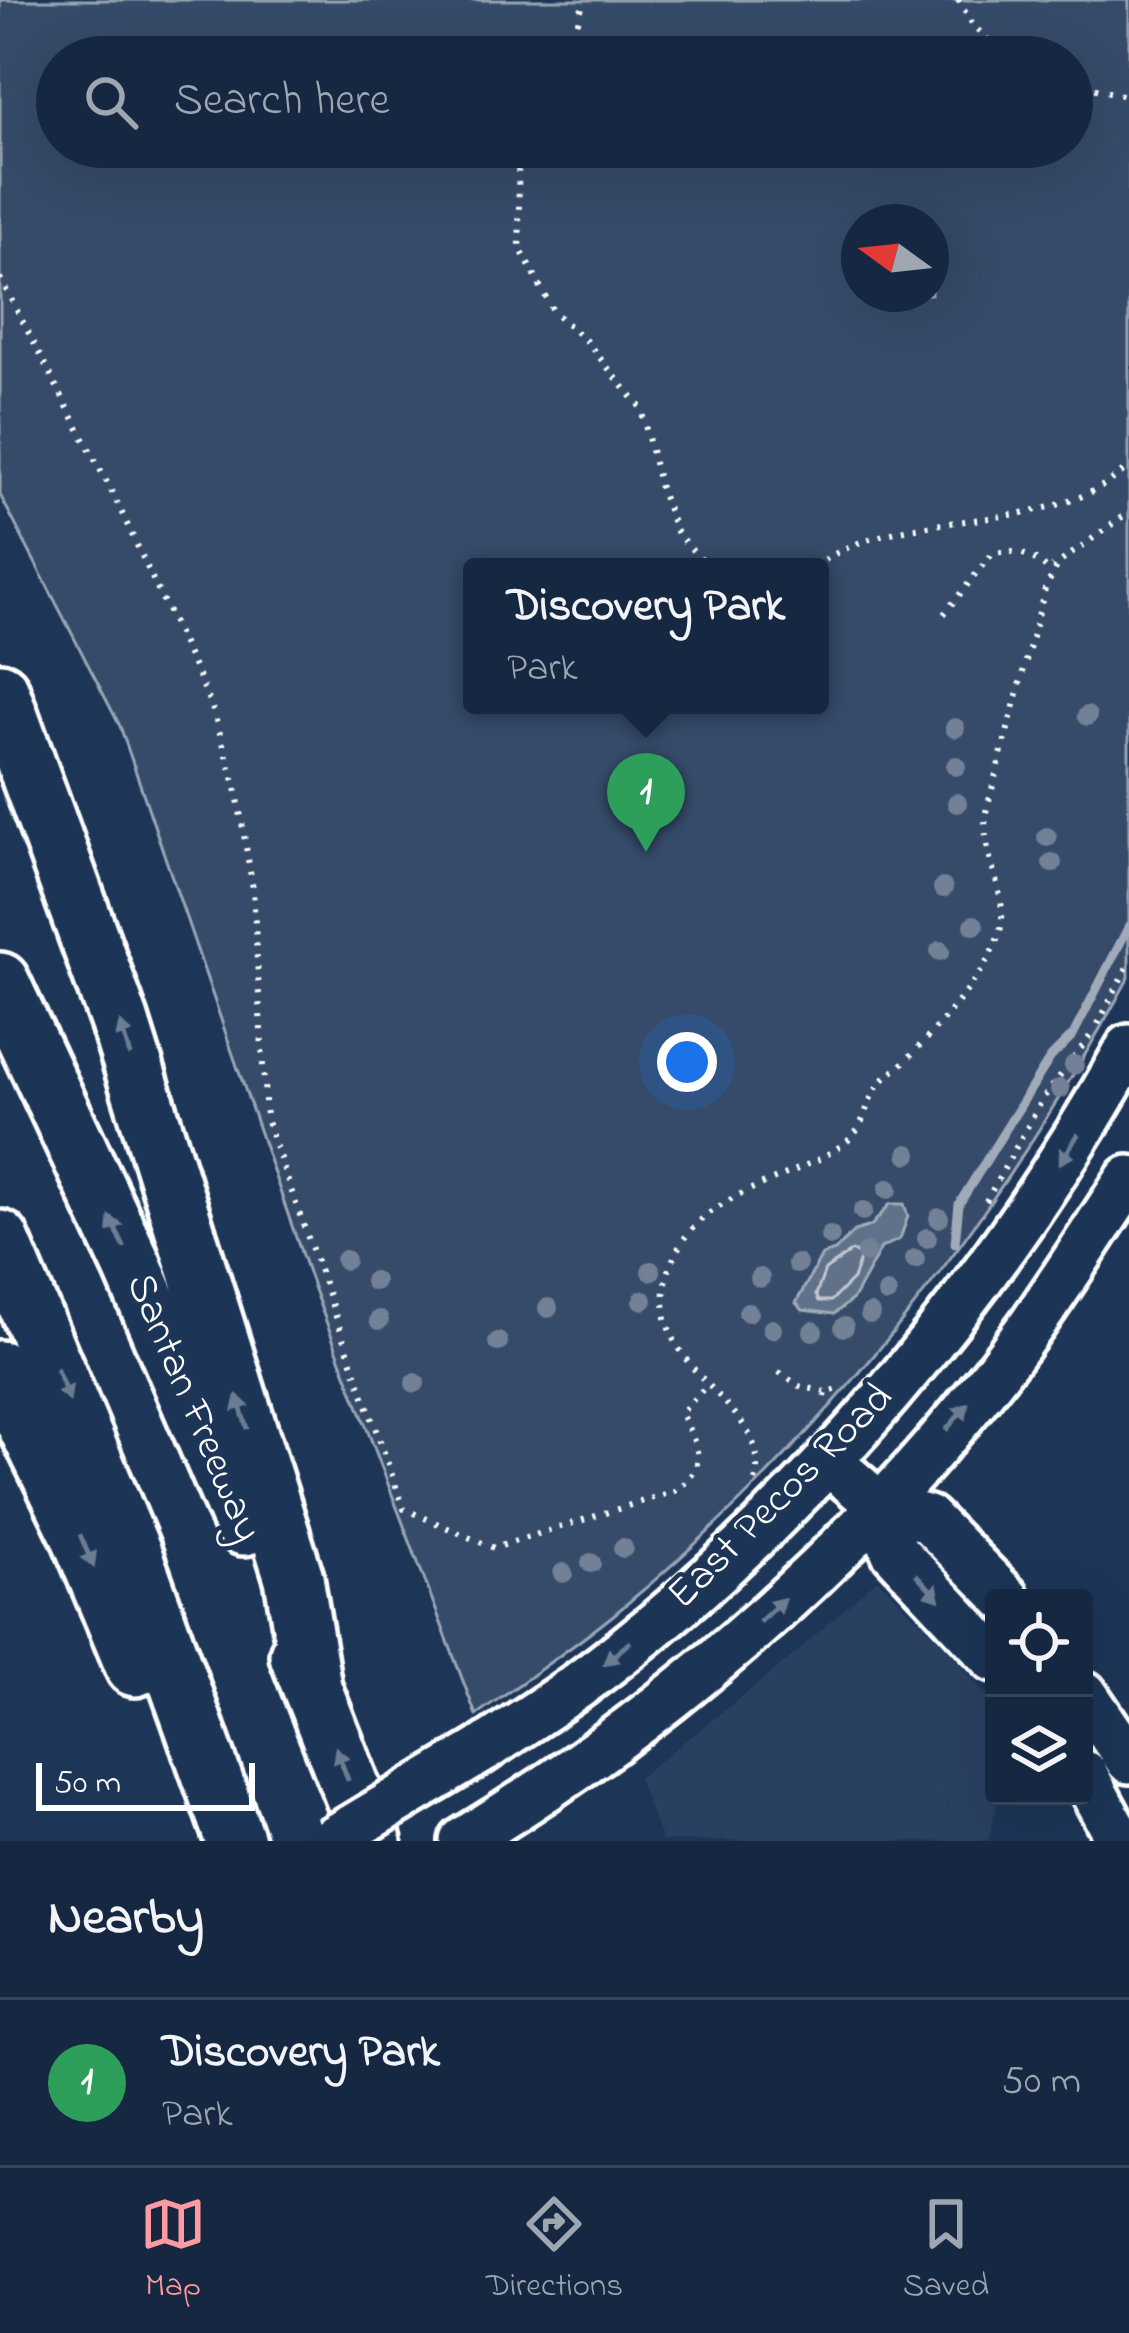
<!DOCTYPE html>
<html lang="en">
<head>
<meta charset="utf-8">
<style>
	:root { --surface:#162841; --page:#1f3048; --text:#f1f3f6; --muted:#9ea6b1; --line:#35445a; --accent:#ff9aa2 }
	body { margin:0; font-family:"Indie Flower",sans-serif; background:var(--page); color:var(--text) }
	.controls { position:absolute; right:36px; bottom:36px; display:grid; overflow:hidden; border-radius:12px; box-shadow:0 12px 48px #0002 }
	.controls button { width:108px; height:108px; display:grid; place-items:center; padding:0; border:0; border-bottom:3px solid var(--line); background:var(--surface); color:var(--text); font:60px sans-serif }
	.compass { position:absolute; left:841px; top:204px; width:108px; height:108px; border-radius:50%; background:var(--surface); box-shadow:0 12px 48px #0002; rotate:285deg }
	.scale { position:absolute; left:36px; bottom:30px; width:219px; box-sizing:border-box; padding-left:12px; border:6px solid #fff; border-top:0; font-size:33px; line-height:42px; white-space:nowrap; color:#fff; -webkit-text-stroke:9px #1d3557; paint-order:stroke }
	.you { position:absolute; left:687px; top:1062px; width:42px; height:42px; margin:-30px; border:9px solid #fff; border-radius:50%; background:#1a73e8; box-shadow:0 0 0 18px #1a73e833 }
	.badge { display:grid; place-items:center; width:78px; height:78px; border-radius:50%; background:var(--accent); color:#fff; font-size:39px; font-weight:700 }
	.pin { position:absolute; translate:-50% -99px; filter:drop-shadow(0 3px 6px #0008) }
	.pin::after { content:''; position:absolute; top:63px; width:42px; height:36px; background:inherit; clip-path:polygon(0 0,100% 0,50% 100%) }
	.popup { position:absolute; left:463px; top:558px; width:366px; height:156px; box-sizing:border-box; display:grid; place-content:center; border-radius:12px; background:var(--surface); filter:drop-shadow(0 3px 9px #0005); font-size:39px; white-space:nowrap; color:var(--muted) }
	.popup b { font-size:45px; color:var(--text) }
	.popup::after { content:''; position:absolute; left:50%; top:100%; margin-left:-24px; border:24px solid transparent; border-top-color:var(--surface) }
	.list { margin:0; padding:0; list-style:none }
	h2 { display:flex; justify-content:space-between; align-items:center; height:156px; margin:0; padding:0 48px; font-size:51px }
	h2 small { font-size:39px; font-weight:400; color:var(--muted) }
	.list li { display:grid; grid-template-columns:78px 1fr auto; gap:36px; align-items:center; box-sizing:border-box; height:168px; padding:0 48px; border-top:3px solid var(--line) }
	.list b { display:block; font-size:45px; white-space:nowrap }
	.list p { margin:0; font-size:39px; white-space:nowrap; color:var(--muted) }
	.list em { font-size:39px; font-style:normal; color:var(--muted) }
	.icon { flex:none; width:66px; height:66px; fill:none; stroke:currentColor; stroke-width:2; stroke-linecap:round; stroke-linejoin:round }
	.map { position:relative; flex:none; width:1129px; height:1841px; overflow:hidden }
	.search { position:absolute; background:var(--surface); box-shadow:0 12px 48px #0002; left:36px; right:36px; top:36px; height:132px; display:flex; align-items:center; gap:30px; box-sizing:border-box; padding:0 42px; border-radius:66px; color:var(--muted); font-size:45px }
	.sheet { height:324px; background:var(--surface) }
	nav { display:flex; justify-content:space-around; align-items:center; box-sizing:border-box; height:168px; border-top:3px solid var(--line); background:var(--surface); font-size:33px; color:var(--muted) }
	nav a { display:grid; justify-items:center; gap:6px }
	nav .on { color:var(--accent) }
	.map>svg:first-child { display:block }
	.built { fill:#2a4161 }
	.green { fill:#364b69; stroke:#9aa5b4; stroke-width:3; fill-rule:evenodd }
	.water { fill:#617289; stroke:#a0aab8; stroke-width:3 }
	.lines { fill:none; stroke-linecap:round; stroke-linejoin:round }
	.shore { stroke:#c0c7d0; stroke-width:3 }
	.stream { stroke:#a0aab8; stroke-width:9 }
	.secondary-casing { stroke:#fff; stroke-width:54 }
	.highway-casing { stroke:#fff; stroke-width:66 }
	.path { stroke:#fff; stroke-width:6; stroke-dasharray:3 9; stroke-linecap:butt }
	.secondary { stroke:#1d3557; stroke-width:45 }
	.highway { stroke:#1d3557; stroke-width:57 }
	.secondary-bridge-casing { stroke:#fff; stroke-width:54; stroke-linecap:butt }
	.secondary-bridge { stroke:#1d3557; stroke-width:45 }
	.tree { fill:#738196 }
	.oneway { fill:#6c7c92 }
	.labels { text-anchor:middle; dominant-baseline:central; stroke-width:9; stroke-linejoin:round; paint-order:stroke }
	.street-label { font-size:42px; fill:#fff; stroke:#1d3557 }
</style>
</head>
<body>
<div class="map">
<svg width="1129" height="1841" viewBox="0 0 1129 1841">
	<rect width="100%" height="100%" fill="#1d3557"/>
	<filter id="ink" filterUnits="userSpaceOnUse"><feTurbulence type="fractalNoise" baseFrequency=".00833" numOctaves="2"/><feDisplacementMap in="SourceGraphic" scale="24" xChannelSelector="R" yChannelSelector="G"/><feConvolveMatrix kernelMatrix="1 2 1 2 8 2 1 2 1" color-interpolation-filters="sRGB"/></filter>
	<g filter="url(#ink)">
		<path class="built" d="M877,1579l66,65 51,59v93h5l-11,45h-326l-24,-63 149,-117z"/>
		<path class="green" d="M0,0h1129v977c-128,236 -298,458 -506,630 -46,39 -98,72 -147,108l-163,-428 -193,-561 -120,-231zM57,57h1015v90h-1015zM859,222h72v72h-72zM472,567h348v138h-348z"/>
		<path class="water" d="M890,1204h14l4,12 -8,23 -19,9 -28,51 -19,15 -31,-4 -7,-7 26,-48 13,-4 19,-20 17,-5z"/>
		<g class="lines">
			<path class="shore" d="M852,1251l9,5 -8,23 -22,22h-12l-3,-6 9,-25z"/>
			<path class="stream" d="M955,1243l4,-39 91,-146 23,-23 56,-109"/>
			<defs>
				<path id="secondary" d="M828,1461l51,44 49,14 78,79
					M879,1505l15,46 100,107
					M1084,1694l45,66
					M482,1750c32,-22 66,-43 98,-66 222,-164 415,-396 549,-636
					M1084,1774l36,67
					M463,1841c218,-132 421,-310 570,-518 33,-47 64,-96 96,-144"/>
				<path id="highway" d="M0,692l119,328 175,558 18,109
					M0,982l133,285 111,259
					M0,1240l132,313 103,288
					M0,1370l79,162 56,135
					M299,1655l73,186"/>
			</defs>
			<use href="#secondary" class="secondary-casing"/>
			<use href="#highway" class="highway-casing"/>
			<path class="path" d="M958,0l15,25 32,32
				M568,57l16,-57
				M1072,83l57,14
				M526,147l-8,25 2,76 33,63 33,30 55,67 19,80 17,46 32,33
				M0,278l114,218 97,208 25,83 17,102 13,230 138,390 90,39 181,-57c36,-26 22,-44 6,-78l27,-29
				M815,567c89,-68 232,-24 314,-101
				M944,614l49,-61c23,-3 38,0 55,17l5,-4
				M1098,1024l31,-61
				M986,1201l58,-104 47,-62
				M779,1372l20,14 27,6
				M825,1397l1,-5 14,-3
				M755,1481c22,-84 -130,-109 -81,-224 30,-69 119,-74 172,-115 20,-15 18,-36 31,-55 7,-10 18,-16 27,-25 29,-29 95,-100 98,-142 2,-34 -21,-67 -16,-108l59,-223 14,-26 70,-51"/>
			<use href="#secondary" class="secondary"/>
			<use href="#highway" class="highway"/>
			<defs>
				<path id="secondary-bridge" d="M330,1841l152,-91"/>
			</defs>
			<use href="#secondary-bridge" class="secondary-bridge-casing"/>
			<use href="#secondary-bridge" class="secondary-bridge"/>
		</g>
		<g class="tree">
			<circle cx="1087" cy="716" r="10"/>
			<circle cx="955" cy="728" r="10"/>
			<circle cx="956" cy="766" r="10"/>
			<circle cx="957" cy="803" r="10"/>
			<circle cx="1047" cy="837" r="10"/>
			<circle cx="1052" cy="863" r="10"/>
			<circle cx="943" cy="888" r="10"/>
			<circle cx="974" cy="925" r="10"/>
			<circle cx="940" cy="951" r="10"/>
			<circle cx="1074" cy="1065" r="10"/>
			<circle cx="1060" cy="1089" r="10"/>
			<circle cx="908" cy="1154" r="10"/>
			<circle cx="888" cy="1189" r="10"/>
			<circle cx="863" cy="1211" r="10"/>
			<circle cx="939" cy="1218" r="10"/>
			<circle cx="830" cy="1236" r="10"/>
			<circle cx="927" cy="1238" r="10"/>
			<circle cx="866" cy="1253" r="10"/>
			<circle cx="915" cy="1259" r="10"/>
			<circle cx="345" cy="1260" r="10"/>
			<circle cx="797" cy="1264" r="10"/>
			<circle cx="651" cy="1271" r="10"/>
			<circle cx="760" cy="1278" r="10"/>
			<circle cx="374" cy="1281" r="10"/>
			<circle cx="887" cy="1293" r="10"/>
			<circle cx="643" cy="1300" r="10"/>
			<circle cx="548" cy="1308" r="10"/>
			<circle cx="748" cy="1312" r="10"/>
			<circle cx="870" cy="1314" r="10"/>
			<circle cx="379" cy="1320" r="10"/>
			<circle cx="844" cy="1327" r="10"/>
			<circle cx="772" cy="1329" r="10"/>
			<circle cx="813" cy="1331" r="10"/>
			<circle cx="498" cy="1342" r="10"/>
			<circle cx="415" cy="1383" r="10"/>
			<circle cx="623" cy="1548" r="10"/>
			<circle cx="591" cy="1563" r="10"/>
			<circle cx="563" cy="1573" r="10"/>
		</g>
		<defs><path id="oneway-solid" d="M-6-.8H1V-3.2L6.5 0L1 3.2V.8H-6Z" transform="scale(3)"/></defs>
		<g class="oneway">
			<use href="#oneway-solid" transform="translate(125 1039) rotate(-107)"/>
			<use href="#oneway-solid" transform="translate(1069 1149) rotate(122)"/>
			<use href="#oneway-solid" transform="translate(117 1232) rotate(-115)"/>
			<use href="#oneway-solid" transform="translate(63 1385) rotate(68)"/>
			<use href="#oneway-solid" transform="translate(242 1412) rotate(-107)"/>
			<use href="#oneway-solid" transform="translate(957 1417) rotate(-50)"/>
			<use href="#oneway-solid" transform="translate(87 1551) rotate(67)"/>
			<use href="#oneway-solid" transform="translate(928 1587) rotate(47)"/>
			<use href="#oneway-solid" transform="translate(772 1610) rotate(-43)"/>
			<use href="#oneway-solid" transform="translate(617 1653) rotate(140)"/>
			<use href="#oneway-solid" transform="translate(342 1764) rotate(-111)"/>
		</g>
	</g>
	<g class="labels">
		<g class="street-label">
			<text transform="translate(193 1408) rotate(67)">Santan Freeway</text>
			<text transform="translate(781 1497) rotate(-45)">East Pecos Road</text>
		</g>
	</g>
</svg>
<div class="controls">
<button><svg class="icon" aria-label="locate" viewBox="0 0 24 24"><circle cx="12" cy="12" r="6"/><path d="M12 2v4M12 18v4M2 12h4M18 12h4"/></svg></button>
<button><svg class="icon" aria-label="layers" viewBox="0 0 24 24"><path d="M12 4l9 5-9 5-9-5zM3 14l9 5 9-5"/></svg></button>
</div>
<svg class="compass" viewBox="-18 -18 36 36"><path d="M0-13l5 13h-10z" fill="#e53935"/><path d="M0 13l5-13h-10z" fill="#9ea6b1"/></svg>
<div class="scale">50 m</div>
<div class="you"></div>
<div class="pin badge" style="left:646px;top:852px;background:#2e9e5b">1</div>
<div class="popup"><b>Discovery Park</b>Park</div>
<div class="search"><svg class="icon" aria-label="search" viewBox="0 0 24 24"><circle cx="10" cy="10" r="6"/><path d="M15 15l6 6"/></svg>Search here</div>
</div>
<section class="sheet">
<h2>Nearby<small></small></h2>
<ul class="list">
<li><span class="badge" style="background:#2e9e5b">1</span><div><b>Discovery Park</b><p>Park</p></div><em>50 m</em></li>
</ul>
</section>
<nav>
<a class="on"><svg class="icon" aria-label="map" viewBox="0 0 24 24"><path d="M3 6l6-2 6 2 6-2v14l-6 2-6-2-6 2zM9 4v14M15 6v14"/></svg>Map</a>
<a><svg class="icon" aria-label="directions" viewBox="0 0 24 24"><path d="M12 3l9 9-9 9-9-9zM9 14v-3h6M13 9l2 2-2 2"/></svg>Directions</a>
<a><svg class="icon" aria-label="saved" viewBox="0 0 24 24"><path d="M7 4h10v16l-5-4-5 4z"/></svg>Saved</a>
</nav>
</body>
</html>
